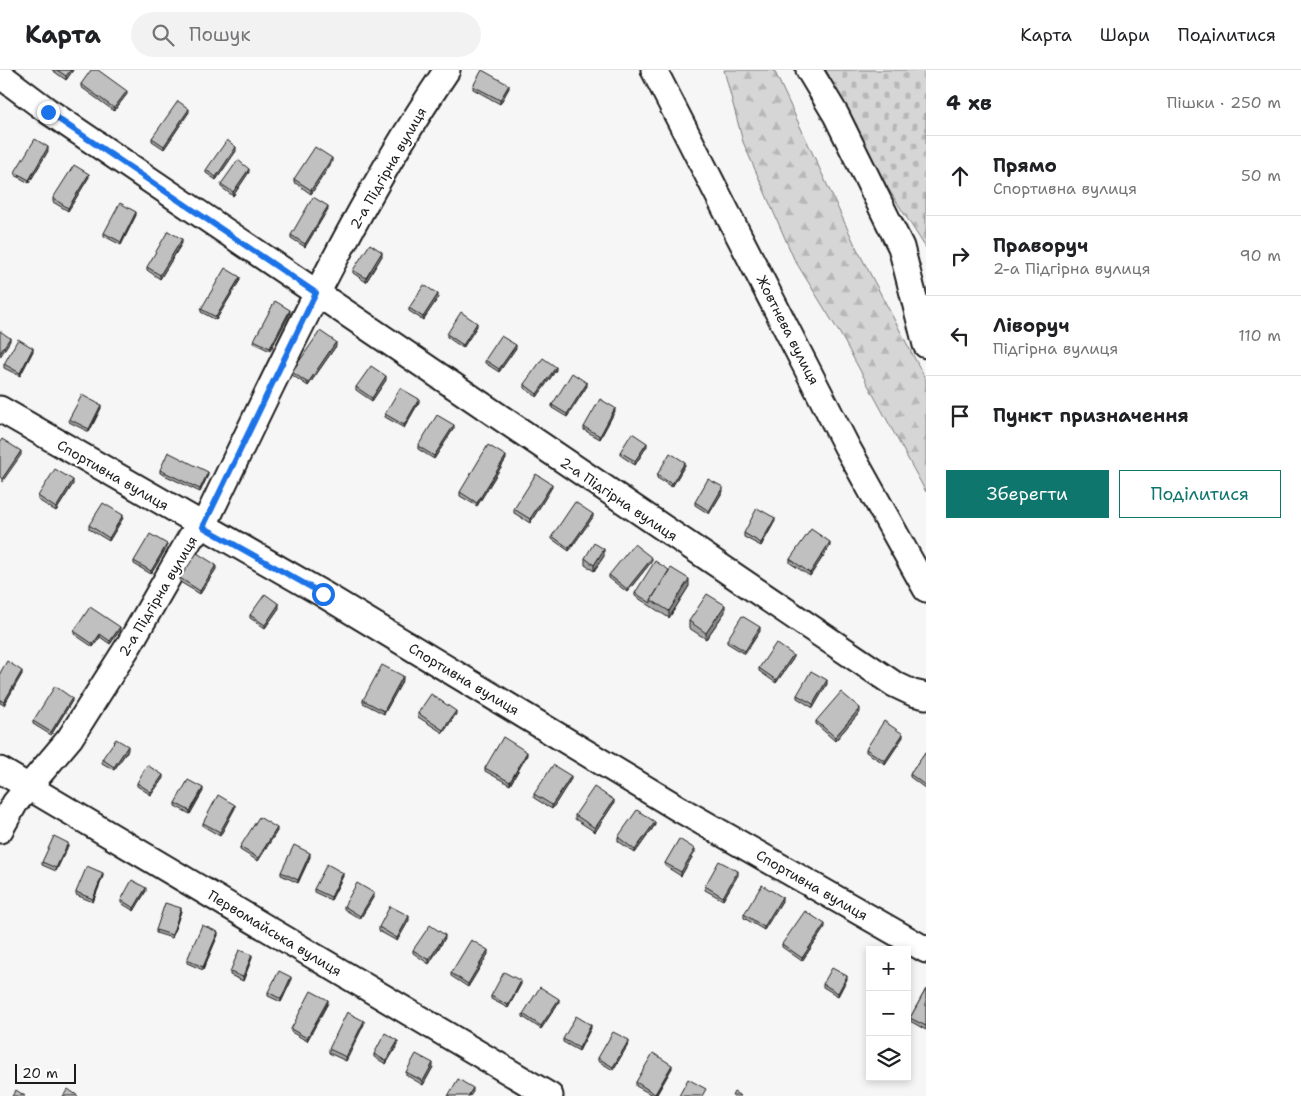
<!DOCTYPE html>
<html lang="uk">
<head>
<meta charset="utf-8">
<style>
	:root { --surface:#fff; --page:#f2f2f2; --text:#202124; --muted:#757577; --line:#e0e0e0; --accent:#0f766e }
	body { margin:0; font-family:"Shantell Sans",sans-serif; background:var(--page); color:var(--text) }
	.controls { position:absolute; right:15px; bottom:15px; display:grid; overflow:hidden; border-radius:0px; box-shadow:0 2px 8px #0003 }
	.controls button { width:45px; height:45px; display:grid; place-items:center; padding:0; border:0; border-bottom:1px solid var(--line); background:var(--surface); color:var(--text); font:25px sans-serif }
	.scale { position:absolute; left:15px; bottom:12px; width:61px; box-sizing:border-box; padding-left:5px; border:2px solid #1c1c1c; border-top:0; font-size:14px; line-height:18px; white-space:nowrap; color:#1c1c1c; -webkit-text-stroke:4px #fff; paint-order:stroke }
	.stop { position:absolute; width:15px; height:15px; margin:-11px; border:4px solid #1a73e8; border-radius:50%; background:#fff }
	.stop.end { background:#1a73e8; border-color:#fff; box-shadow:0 1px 5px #0008 }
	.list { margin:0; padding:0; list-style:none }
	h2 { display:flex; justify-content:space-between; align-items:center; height:65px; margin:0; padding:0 20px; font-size:21px }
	h2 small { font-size:16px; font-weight:400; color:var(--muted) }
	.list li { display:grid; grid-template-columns:32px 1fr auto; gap:15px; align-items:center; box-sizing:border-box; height:80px; padding:0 20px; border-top:1px solid var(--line) }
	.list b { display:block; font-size:19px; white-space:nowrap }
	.list p { margin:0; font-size:16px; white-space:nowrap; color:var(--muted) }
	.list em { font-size:16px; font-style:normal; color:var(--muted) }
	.actions { display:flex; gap:10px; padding:15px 20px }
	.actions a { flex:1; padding:11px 0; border:1px solid var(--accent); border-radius:0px; text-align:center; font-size:18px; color:var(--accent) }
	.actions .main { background:var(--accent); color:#fff }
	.icon { flex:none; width:28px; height:28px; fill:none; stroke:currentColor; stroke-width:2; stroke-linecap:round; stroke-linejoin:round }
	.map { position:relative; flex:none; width:926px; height:1026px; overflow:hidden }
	header { display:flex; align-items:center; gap:30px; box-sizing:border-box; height:70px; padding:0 25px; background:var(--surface); border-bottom:1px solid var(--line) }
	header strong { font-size:24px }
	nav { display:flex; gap:28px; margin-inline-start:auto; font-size:18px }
	.search { width:350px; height:45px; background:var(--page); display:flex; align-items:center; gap:12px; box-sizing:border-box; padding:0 18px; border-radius:28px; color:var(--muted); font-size:19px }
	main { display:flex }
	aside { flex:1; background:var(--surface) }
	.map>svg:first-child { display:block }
	.forest { fill:url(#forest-firs); stroke:#797979 }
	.cemetery { fill:url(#cemetery-stones); stroke:#797979 }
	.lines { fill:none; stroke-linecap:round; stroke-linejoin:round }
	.minor-casing { stroke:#1c1c1c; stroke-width:29 }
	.minor { stroke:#fff; stroke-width:25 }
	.wall { fill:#a5a5a5; stroke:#1c1c1c }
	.shaded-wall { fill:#868686; stroke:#1c1c1c }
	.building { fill:#c0c0c0; stroke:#1c1c1c }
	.route { stroke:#1a73e8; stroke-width:6 }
	.labels { text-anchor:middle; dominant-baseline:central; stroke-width:4; stroke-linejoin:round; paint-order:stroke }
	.street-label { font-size:14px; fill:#1c1c1c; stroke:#fff }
</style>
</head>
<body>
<header>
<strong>Карта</strong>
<div class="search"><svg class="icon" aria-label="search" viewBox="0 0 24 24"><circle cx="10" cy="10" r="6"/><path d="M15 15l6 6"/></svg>Пошук</div>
<nav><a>Карта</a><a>Шари</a><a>Поділитися</a></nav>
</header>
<main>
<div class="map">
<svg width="926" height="1026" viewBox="0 0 926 1026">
	<defs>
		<pattern id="forest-firs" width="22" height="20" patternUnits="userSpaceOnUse" patternTransform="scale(1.25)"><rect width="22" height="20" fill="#d6d6d6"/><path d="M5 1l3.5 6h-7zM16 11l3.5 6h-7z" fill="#b7b7b7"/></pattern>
		<pattern id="cemetery-stones" width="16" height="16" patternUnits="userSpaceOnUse" patternTransform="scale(1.25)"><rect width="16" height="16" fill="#d6d6d6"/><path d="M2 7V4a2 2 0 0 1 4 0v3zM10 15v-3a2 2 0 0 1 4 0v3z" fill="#b7b7b7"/></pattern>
	</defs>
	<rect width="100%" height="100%" fill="#f6f6f6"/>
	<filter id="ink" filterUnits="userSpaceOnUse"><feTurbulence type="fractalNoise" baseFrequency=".02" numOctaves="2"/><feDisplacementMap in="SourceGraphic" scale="10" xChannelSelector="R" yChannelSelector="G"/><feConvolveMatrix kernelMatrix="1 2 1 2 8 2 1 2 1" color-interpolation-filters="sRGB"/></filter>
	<g filter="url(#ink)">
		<path class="forest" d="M724,0h50l81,175 71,135v112l-84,-155 -48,-78 -51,-117z"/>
		<path class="cemetery" d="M826,0h100v178l-42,-66z"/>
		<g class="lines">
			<defs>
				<path id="minor" d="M654,0l193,377 79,142
					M809,0l27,45 65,132 25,98
					M0,5l48,36 846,573 19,9 13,3
					M0,339l323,185 358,216 245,140
					M0,700l550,326
					M0,760l15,-27 55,-65 59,-93 62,-108 12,-10c75,-155 147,-314 244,-457"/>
			</defs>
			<use href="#minor" class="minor-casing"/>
			<use href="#minor" class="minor"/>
		</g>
		<path class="wall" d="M52,0h21l-7,10z
			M81,14l46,10 -13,17 -33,-24z
			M473,16l36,2 -9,16 -27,-15z
			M189,42l-25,37 -12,-8v-3z
			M48,81l-19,32 -14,-8v-3z
			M236,81l-20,29 -10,-7v-3z
			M332,92l-21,32 -17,-12v-3z
			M249,102l-16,24 -12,-9v-3z
			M89,107l-21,34 -15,-9v-4z
			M328,139l-23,38 -14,-9v-3z
			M136,145l-15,30 -17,-9v-3z
			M182,173l-22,36 -13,-9v-3z
			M382,186l-16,26 -13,-9v-3z
			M240,210l-24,40 -15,-8v-3z
			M438,228l-15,22 -14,-9v-3z
			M290,243l-20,38 -16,-8v-3z
			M477,256l-14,22 -16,-11v-3z
			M336,276l-28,40 -16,-11v-3z
			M516,278l-17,24 -14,-9v-3z
			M33,281l-13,25 -16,-8v-4z
			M556,300l-19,27 -13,-9v-4z
			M386,310l-14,21 -16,-11v-3z
			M587,316l-20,31 -15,-9v-3z
			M419,332l-15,26 -19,-11v-3z
			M101,338l-12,24 -20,-10v-3z
			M615,341l-15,28 -16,-9v-3z
			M454,358l-20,31 -16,-10v-3z
			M647,376l-12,19 -15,-10v-3z
			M506,389l-29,47 -17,-10v-4z
			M685,395l-13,22 -15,-9v-3z
			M160,400l48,5 -8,17 -40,-19z
			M73,414l-17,27 -18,-11v-4z
			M552,417l-22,36 -16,-10v-4z
			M723,421l-14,23 -14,-9v-3z
			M593,447l-24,34 -17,-12v-3z
			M123,448l-14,23 -20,-12v-4z
			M775,451l-14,25 -17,-9v-4z
			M830,476l-20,30 -20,-13v-4z
			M167,477l-16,27 -17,-10v-3z
			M604,486l-10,15 -9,-6v-7z
			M652,491l-25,31 -18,-14v-3z
			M216,499l-16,25 -20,-12v-4z
			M689,516l-20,32 -34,-22v-3z
			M279,538l-14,20 -15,-10v-3z
			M725,542l-19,27 -17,-11v-7z
			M120,560l-10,14 -10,-7 -7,10 -19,-13v-3z
			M760,561l-15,23 -18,-11v-3z
			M793,589l-17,24 -17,-12v-3z
			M0,603l22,1 -18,31 -4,-2z
			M403,610l-19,34 -21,-11v-3z
			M827,614l-14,24 -16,-10v-3z
			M72,631l-21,34 -18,-11v-3z
			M860,642l-25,29 -19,-17v-3z
			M418,643l38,1 -13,19 -25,-16z
			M903,667l-18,27 -19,-12v-3z
			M128,680l-14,20 -12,-7v-4z
			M926,682v37l-16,-12v-3z
			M527,685l-17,30 -25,-14v-3z
			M163,708l-12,17 -14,-9v-3z
			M571,709l-19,30 -18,-11v-4z
			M203,721l-13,23 -15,-8v-3z
			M614,733l-19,29 -20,-13v-4z
			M235,738l-15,28 -17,-10v-3z
			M655,755l-20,28 -17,-12v-4z
			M277,761l-19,30 -18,-11v-3z
			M68,776l-12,25 -14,-6v-3z
			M695,782l-14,24 -16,-10v-3z
			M310,787l-12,26 -17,-8v-3z
			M738,805l-15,25 -18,-10v-4z
			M103,806l-10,26 -17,-7v-3z
			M343,806l-12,24 -17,-8v-3z
			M146,821l-12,20 -13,-8v-3z
			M374,826l-14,23 -16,-10v-3z
			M782,831l-18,29 -20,-12v-4z
			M181,841l-9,27 -16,-5v-3z
			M409,850l-12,21 -18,-10v-4z
			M825,857l-23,34 -20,-14v-3z
			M218,865l-15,35 -16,-7v-3z
			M445,868l-16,26 -16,-11v-3z
			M488,884l-20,33 -17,-11v-3z
			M252,888l-9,23 -13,-6v-3z
			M847,909l-9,17 -15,-9v-3z
			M291,911l-10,21 -13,-6v-4z
			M521,914l-13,24 -17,-9v-3z
			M926,919v41l-16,-9v-3z
			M559,932l-18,27 -18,-12v-3z
			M328,933l-21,38 -16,-9v-3z
			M364,954l-18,37 -17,-8v-4z
			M591,958l-12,23 -16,-9v-3z
			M629,973l-16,27 -15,-9v-3z
			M398,974l-12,20 -12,-7v-3z
			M433,997l-10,18 -17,-10v-3z
			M672,998l-16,28h-2l-18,-10v-4z"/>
		<path class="shaded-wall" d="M71,0h2l-7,10v-4z
			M509,15v3l-9,16v-4z
			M127,21v3l-13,17v-3z
			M189,39v3l-25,37v-3z
			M48,77v4l-19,32v-3z
			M236,77v4l-20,29v-3z
			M332,88v4l-21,32v-4z
			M249,99v3l-16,24v-4z
			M89,104v3l-21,34v-3z
			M328,136v3l-23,38v-3z
			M136,142v3l-15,30v-3z
			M182,169v4l-22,36v-4z
			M382,182v4l-16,26v-4z
			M240,207v3l-24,40v-3z
			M438,224v4l-15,22v-3z
			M290,240v3l-20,38v-3z
			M477,253v3l-14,22v-3z
			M10,268v3l-10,16v-4z
			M336,272v4l-28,40v-3z
			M516,275v3l-17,24v-3z
			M33,278v3l-13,25v-3z
			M556,297v3l-19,27v-3z
			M386,306v4l-14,21v-3z
			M587,313v3l-20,31v-3z
			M419,329v3l-15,26v-3z
			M101,335v3l-12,24v-3z
			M615,338v3l-15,28v-3z
			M454,355v3l-20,31v-3z
			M647,373v3l-12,19v-4z
			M21,381v4l-19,27v-3z
			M506,386v3l-29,47v-3z
			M685,392v3l-13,22v-3z
			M208,402v3l-8,17v-3z
			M73,410v4l-17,27v-3z
			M552,414v3l-22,36v-4z
			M723,417v4l-14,23v-3z
			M593,444v3l-24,34v-3z
			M123,445v3l-14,23v-3z
			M775,448v3l-14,25v-3z
			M830,472v4l-20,30v-3z
			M167,474v3l-16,27v-3z
			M604,479v7l-10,15v-6z
			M652,488v3l-25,31v-3z
			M216,495v4l-16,25v-3z
			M689,509v7l-20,32v-7z
			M279,534v4l-14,20v-3z
			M725,535v7l-19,27v-6z
			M120,557v3l-10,14v-3z
			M760,557v4l-15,23v-3z
			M100,564v3l-7,10v-3z
			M793,585v4l-17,24v-3z
			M22,601v3l-18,31v-3z
			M403,606v4l-19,34v-3z
			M827,610v4l-14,24v-4z
			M72,628v3l-21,34v-3z
			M860,638v4l-25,29v-4z
			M456,641v3l-13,19v-3z
			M903,664v3l-18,27v-3z
			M128,676v4l-14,20v-3z
			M527,682v3l-17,30v-3z
			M163,705v3l-12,17v-3z
			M571,706v3l-19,30v-4z
			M203,718v3l-13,23v-3z
			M614,730v3l-19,29v-4z
			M235,735v3l-15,28v-4z
			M655,752v3l-20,28v-3z
			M277,758v3l-19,30v-3z
			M68,773v3l-12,25v-3z
			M695,779v3l-14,24v-4z
			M310,783v4l-12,26v-3z
			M738,801v4l-15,25v-3z
			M103,803v3l-10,26v-3z
			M343,803v3l-12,24v-3z
			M146,818v3l-12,20v-3z
			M374,823v3l-14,23v-3z
			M782,827v4l-18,29v-3z
			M181,838v3l-9,27v-3z
			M409,846v4l-12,21v-3z
			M825,854v3l-23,34v-3z
			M218,862v3l-15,35v-3z
			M445,865v3l-16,26v-4z
			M488,880v4l-20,33v-3z
			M252,885v3l-9,23v-4z
			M847,906v3l-9,17v-3z
			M291,907v4l-10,21v-3z
			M521,911v3l-13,24v-3z
			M559,929v3l-18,27v-3z
			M328,930v3l-21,38v-3z
			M364,951v3l-18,37v-4z
			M591,955v3l-12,23v-3z
			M629,970v3l-16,27v-3z
			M398,971v3l-12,20v-3z
			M433,993v4l-10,18v-4z
			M672,995v3l-17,28v-2z
			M473,1018v4l-3,4h-2z"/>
		<path class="building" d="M57,0h14l-5,6z
			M91,0h7l29,21 -13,17 -33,-24z
			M482,0l27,15 -9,15 -27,-14z
			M178,31l11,8 -25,37 -12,-8z
			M35,69l13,8 -19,33 -14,-8z
			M227,70l9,7 -20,30 -10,-7z
			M315,77l17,11 -21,32 -17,-11z
			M238,90l11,9 -16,23 -12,-8z
			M74,95l15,9 -21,34 -15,-10z
			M313,127l15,9 -23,38 -14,-9z
			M120,133l16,9 -15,30 -17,-9z
			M168,161l14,8 -22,36 -13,-8z
			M370,174l12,8 -16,26 -13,-8z
			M225,198l15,9 -24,40 -15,-8z
			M424,215l14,9 -15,23 -14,-9z
			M275,231l15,9 -20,38 -16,-8z
			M461,242l16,11 -14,22 -16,-11z
			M0,261l10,7 -10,15z
			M320,261l16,11 -28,41 -16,-11z
			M501,266l15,9 -17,24 -14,-9z
			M18,269l15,9 -13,25 -16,-9z
			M543,288l13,9 -19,27 -13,-10z
			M371,296l15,10 -14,22 -16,-11z
			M572,303l15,10 -20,31 -15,-9z
			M400,318l19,11 -15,26 -19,-11z
			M82,325l19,10 -12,24 -20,-10z
			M600,329l15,9 -15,28 -16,-9z
			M437,345l17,10 -20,31 -16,-10z
			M632,363l15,10 -12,18 -15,-9z
			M2,369l19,12 -19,28 -2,-2v-35z
			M488,375l18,11 -29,47 -17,-11z
			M168,382l40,20 -8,17 -40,-19z
			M670,383l15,9 -13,22 -15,-9z
			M55,399l18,11 -17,28 -18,-12z
			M536,404l16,10 -22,35 -16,-10z
			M708,409l15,8 -14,24 -14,-9z
			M575,432l18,12 -24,34 -17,-12z
			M103,433l20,12 -14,23 -20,-13z
			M757,438l18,10 -14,25 -17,-10z
			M811,459l19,13 -20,31 -20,-14z
			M150,464l17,10 -16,27 -17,-10z
			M594,473l10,6 -10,16 -9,-7z
			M634,474l18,14 -25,31 -18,-14z
			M197,483l19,12 -16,26 -20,-13z
			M655,491l14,9 -18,30v3l-16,-10z
			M671,498l18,11 -20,32 -18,-11z
			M265,524l14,10 -14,21 -15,-10z
			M707,524l18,11 -19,28 -17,-12z
			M90,537l30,20 -10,14 -10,-7 -7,10 -19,-13z
			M742,546l18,11 -15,24 -18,-11z
			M776,573l17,12 -17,25 -17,-12z
			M7,591l15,10 -18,31 -4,-2v-27z
			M382,595l21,11 -19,35 -21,-11z
			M811,601l16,9 -14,24 -16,-9z
			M55,616l17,12 -21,34 -18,-11z
			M841,622l19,16 -25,29 -19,-16z
			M431,624l25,17 -13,19 -25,-17z
			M884,651l19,13 -18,27 -19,-12z
			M503,667l24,15 -17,30 -25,-14z
			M116,669l12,7 -14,21 -12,-8z
			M926,682v34l-16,-12z
			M147,695l16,10 -12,17 -14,-9z
			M553,695l18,11 -19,29 -18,-11z
			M188,710l15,8 -13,23 -15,-8z
			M594,717l20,13 -19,28 -20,-13z
			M218,725l17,10 -15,27 -17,-9z
			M637,740l18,12 -20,28 -17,-13z
			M259,747l18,11 -19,30 -18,-11z
			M54,766l14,7 -12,25 -14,-6z
			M679,769l16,10 -14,23 -16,-9z
			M294,775l16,8 -12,27 -17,-8z
			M719,791l19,10 -15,26 -18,-11z
			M327,794l16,9 -12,24 -17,-8z
			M87,796l16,7 -10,26 -17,-7z
			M132,810l14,8 -12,20 -13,-8z
			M357,813l17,10 -14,23 -16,-10z
			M762,815l20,12 -18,30 -20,-13z
			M165,833l16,5 -9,27 -16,-5z
			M390,836l19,10 -12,22 -18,-11z
			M805,841l20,13 -23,34 -20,-14z
			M202,855l16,7 -15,35 -16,-7z
			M430,855l15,10 -16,25 -16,-10z
			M471,870l17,10 -20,34 -17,-11z
			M239,880l13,5 -9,22 -13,-5z
			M832,898l15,8 -9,17 -15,-9z
			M279,901l12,6 -10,22 -13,-7z
			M504,902l17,9 -13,24 -17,-9z
			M540,917l19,12 -18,27 -18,-12z
			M926,919v37l-16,-8z
			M311,921l17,9 -21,38 -16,-9z
			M347,942l17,9 -18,36 -17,-8z
			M576,946l15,9 -12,23 -16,-9z
			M613,962l16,8 -16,27 -15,-9z
			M385,963l13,8 -12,20 -12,-7z
			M653,983l19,12 -17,29 -19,-12z
			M416,984l17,9 -10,18 -17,-9z
			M458,1009l15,9 -5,8h-20z
			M688,1009l18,10 -4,7h-23z
			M68,1019l10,7h-15z
			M16,1020l9,6h-13z
			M734,1022l7,4h-9z"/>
	</g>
	<g class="lines" filter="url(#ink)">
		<path class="route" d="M48,42l268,181 -113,234 120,67"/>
	</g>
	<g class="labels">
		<g class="street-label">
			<text transform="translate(388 98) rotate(-60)">2-а Підгірна вулиця</text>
			<text transform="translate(788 260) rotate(63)">Жовтнева вулиця</text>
			<text transform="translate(113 405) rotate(30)">Спортивна вулиця</text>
			<text transform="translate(619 429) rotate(34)">2-а Підгірна вулиця</text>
			<text transform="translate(158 526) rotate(-59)">2-а Підгірна вулиця</text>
			<text transform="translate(464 609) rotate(31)">Спортивна вулиця</text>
			<text transform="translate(812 815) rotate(30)">Спортивна вулиця</text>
			<text transform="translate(275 863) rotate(31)">Первомайська вулиця</text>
		</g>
	</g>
</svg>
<div class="controls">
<button>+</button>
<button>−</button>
<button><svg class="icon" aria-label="layers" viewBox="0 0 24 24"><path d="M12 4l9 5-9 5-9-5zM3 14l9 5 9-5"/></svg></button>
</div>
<div class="scale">20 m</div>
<div class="stop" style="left:323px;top:524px"></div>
<div class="stop end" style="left:48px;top:42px"></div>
</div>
<aside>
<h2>4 хв<small>Пішки · 250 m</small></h2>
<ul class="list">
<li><svg class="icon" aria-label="ahead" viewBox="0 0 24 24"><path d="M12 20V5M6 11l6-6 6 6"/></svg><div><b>Прямо</b><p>Спортивна вулиця</p></div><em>50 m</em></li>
<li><svg class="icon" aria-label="right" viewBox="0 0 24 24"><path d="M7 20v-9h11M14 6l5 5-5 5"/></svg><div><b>Праворуч</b><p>2-а Підгірна вулиця</p></div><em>90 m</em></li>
<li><svg class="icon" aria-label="left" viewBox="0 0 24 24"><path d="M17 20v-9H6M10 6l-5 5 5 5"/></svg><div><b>Ліворуч</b><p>Підгірна вулиця</p></div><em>110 m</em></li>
<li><svg class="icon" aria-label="arrive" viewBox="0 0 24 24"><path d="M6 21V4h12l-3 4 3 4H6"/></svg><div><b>Пункт призначення</b></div></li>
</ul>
<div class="actions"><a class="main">Зберегти</a><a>Поділитися</a></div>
</aside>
</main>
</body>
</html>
